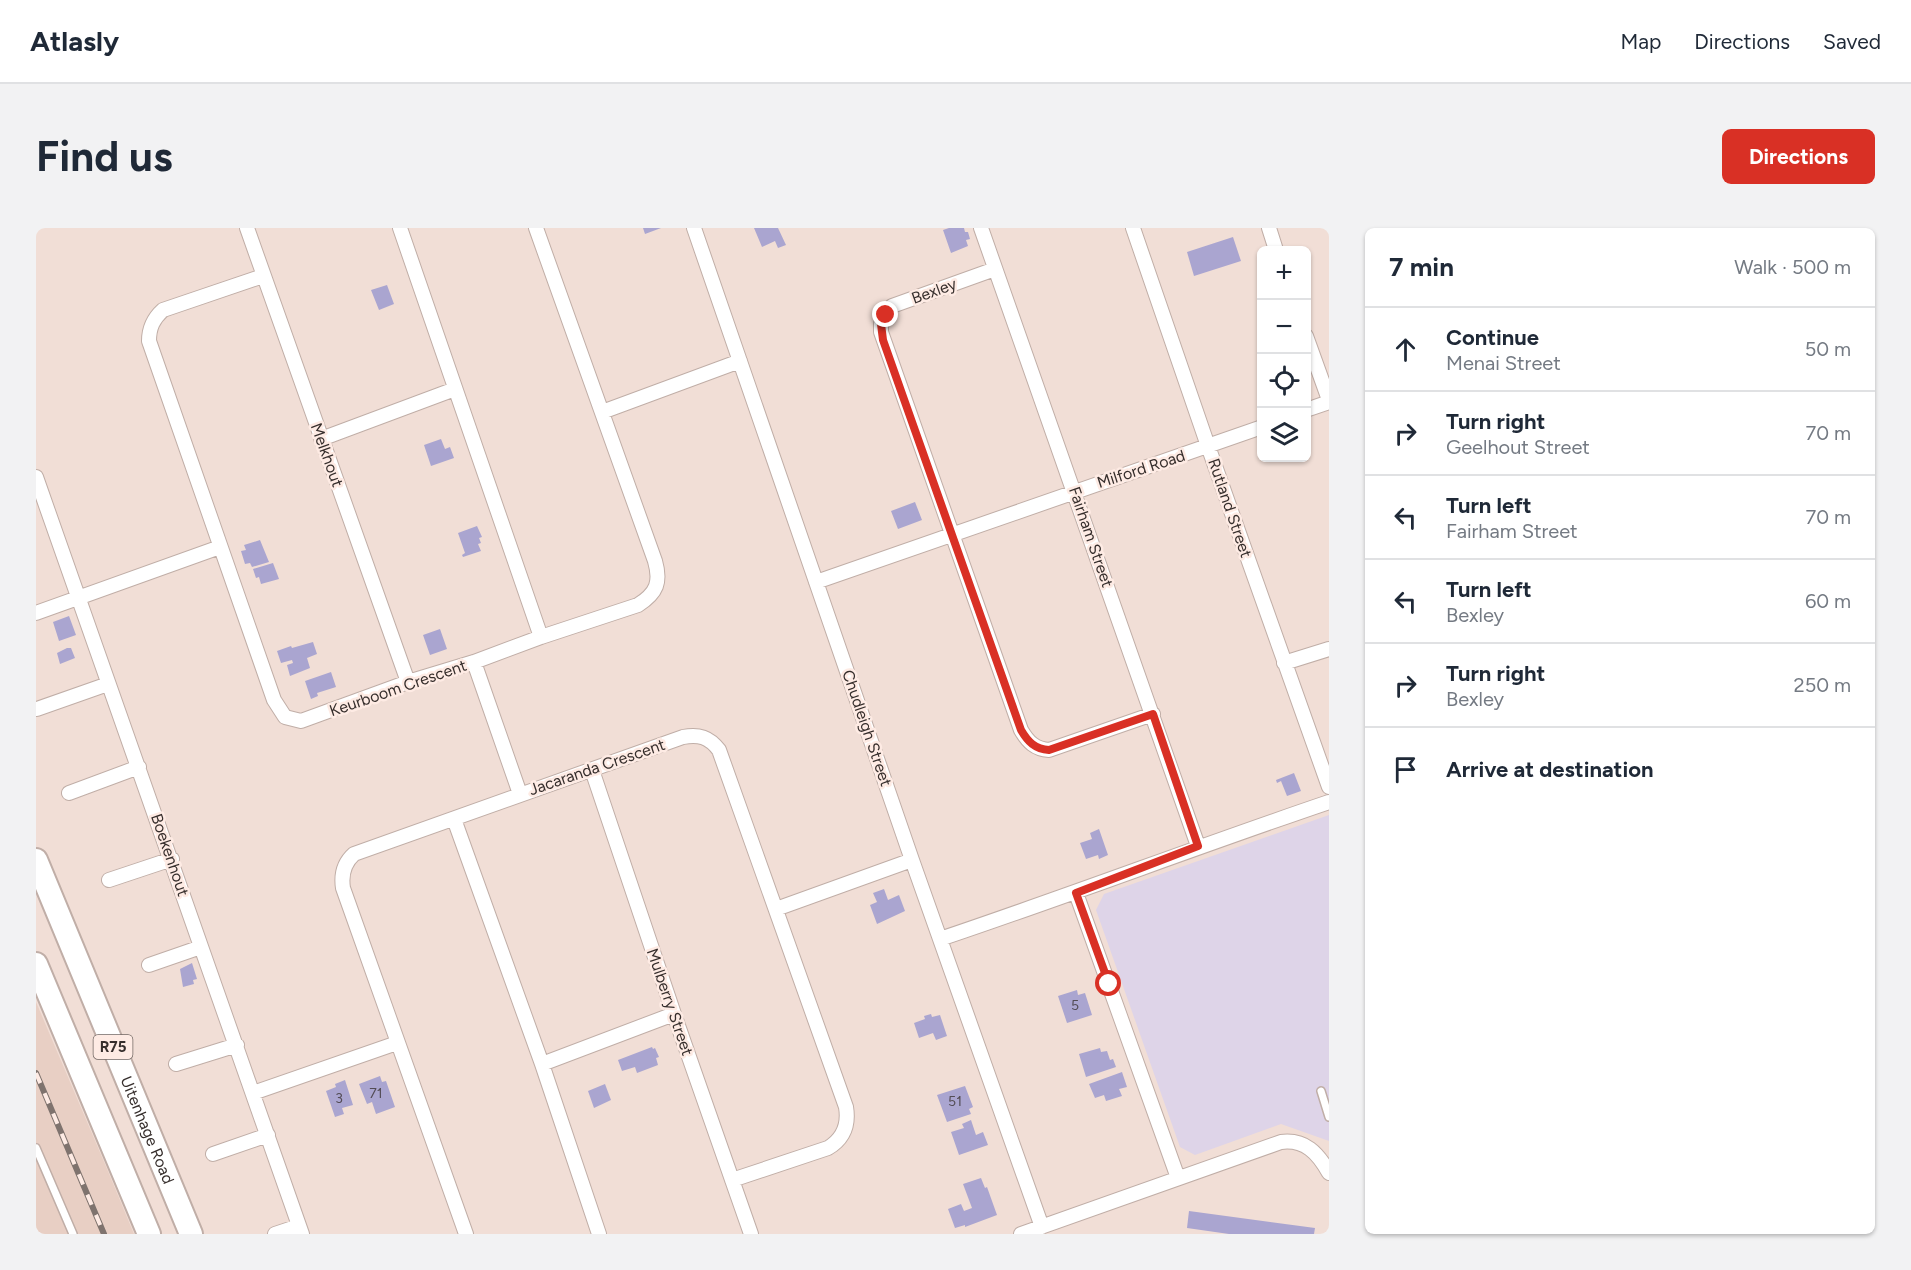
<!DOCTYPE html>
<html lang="en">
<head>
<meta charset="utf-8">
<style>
	:root { --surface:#fff; --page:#f2f2f3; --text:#1f2937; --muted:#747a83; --line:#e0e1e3; --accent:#d93025 }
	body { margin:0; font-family:Figtree,sans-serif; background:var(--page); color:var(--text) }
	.controls { position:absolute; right:18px; top:18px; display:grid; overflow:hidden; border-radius:9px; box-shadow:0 2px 4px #0004 }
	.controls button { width:54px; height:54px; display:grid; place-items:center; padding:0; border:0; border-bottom:2px solid var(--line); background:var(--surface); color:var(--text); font:30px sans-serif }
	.stop { position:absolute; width:18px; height:18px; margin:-14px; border:4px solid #d93025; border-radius:50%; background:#fff }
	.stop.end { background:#d93025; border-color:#fff; box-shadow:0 2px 6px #0008 }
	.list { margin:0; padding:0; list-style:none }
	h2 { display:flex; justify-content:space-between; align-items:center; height:78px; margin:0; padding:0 24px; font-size:26px }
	h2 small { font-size:20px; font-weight:400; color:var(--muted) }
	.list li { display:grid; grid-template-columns:39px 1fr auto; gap:18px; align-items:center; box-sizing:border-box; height:84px; padding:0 24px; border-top:2px solid var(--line) }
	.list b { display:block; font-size:22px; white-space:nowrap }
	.list p { margin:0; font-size:20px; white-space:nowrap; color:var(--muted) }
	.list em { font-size:20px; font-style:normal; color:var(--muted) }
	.icon { flex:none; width:33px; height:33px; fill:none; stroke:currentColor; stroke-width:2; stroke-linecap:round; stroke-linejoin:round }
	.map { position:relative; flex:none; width:1293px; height:1006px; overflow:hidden; border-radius:9px }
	header { display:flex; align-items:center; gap:36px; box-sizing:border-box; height:84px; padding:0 30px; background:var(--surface); border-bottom:2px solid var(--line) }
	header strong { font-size:28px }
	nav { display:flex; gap:33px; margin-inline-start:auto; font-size:21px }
	.intro { display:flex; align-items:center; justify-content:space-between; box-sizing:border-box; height:144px; padding:0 36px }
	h1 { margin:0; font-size:42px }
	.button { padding:15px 27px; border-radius:9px; background:var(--accent); color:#fff; font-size:21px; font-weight:700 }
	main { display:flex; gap:36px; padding:0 36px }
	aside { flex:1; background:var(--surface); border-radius:9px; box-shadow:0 2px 4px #0004 }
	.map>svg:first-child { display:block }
	.built { fill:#e8cfc4 }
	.education { fill:#ded4e8 }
	.building { fill:#aaa5d0 }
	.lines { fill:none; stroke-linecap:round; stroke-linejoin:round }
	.service-casing { stroke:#c0aea7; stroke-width:10 }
	.minor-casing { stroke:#c0aea7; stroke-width:16 }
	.primary-casing { stroke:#c0aea7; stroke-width:26 }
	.service { stroke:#fff; stroke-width:7 }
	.minor { stroke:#fff; stroke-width:14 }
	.primary { stroke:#fff; stroke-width:22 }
	.rail-casing { stroke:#7f736e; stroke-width:6 }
	.rail { stroke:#feebe4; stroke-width:4; stroke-dasharray:11; stroke-linecap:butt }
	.route { stroke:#d93025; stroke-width:8 }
	.labels { text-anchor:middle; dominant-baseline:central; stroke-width:5; stroke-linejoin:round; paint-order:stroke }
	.number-label { font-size:14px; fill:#534c55 }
	.shield { fill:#feebe4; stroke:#726763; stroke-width:1.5 }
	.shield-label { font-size:15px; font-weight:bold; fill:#362e2c }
	.street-label { font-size:16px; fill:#362e2c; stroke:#feebe4 }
</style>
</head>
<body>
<header>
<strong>Atlasly</strong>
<nav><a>Map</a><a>Directions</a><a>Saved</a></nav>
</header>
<div class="intro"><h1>Find us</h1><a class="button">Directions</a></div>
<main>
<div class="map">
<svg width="1293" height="1006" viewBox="0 0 1293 1006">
	<rect width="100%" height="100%" fill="#f1ded6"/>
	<path class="built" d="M0,774l69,162 29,70h-98z"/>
	<path class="education" d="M1293,587v326l-48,-17 -86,31 -15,-8 -84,-237 8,-16z"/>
	<path class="building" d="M607,0h18l-16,6z
		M718,0h24l8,17 -8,3 -3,-7 -13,6z
		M913,0h15l1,4h3l2,7 -4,1 2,6 -17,7 -8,-23z
		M1197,9l8,24 -47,15 -7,-24z
		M351,57l7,19 -15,6 -8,-20z
		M405,211l4,10 5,-2 4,11 -23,8 -7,-21z
		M879,274l7,18 -24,9 -7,-18z
		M441,298l5,11 -3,1 2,5 -3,1 3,7 -18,6 -1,-2 3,-2 -7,-20z
		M224,312l9,22 -17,5 -2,-4 -5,1 -4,-13 5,-1 -2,-5z
		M237,335l6,16 -18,5 -2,-7 -3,1 -3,-9z
		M33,388l7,19 -17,6 -6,-19z
		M404,401l7,20 -17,6 -7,-20z
		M277,414l4,12 -10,4 3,10 -20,8 -3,-11 6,-2 -1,-3 -11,3 -4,-12 14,-5 1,2z
		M31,420h4l4,10 -15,6 -3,-11z
		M295,444l5,15 -19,6 1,3 -7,3 -6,-18z
		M1258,545l7,18 -14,5 -6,-15 -4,2 -1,-3z
		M1063,601l9,26 -9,4 -1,-4 -12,4 -6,-16 12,-4 -2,-6z
		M848,661l4,11 11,-5 6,16 -28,13 -7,-19 7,-3 -4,-9z
		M156,735l5,16 -4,1 1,4 -11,3 -3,-18z
		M1041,762l1,5 7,-2 7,22 -25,8 -9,-27z
		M895,786l1,3 8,-2 7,21 -11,4 -3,-7 -14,5 -5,-15 11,-4 -1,-3z
		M616,819l1,2 2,-1 4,9 -3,1 2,7 -21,8 -2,-6 -13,4 -4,-11z
		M1064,820l1,4 6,-1 3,9 3,-1 3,8 -30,10 -7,-23z
		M1086,844l5,15 -8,2 3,7 -16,5 -2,-6 -9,3 -6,-14z
		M344,848l2,6 4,-1 9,26 -19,7 -4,-12 -5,2 -8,-20z
		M309,852l8,25 -11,3 2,6 -9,3 -9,-26 10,-4 -1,-3z
		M569,856l6,16 -17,8 -6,-17z
		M929,858l8,21 -4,2 2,5 -24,8 -10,-27z
		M935,892l5,15 7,-3 5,13 -29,10 -8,-23 13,-4 -2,-4z
		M945,950l4,10 2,-1 10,28 -32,12v-2l-10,3 -7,-19 13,-5 3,7 8,-3 -9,-24z
		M1153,983l126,17 -1,6h-85l-42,-6z"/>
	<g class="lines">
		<defs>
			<path id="service" d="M1285,863l8,26
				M0,920l37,86"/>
			<path id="minor" d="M211,0l161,454
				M364,0l141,409
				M658,0l218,632 130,367
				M945,0l217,618
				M1097,0l75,218 121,341
				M1233,0l7,22
				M959,41l-103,37 -11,18v8l140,398c7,12 14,19 28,20l104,-36
				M227,48l-100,34c-10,9 -14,18 -14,31l125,359 11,17 16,4 107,-39 66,-20 67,-25 97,-32c19,-12 23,-23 17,-44l-119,-333
				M1270,108l23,64
				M1270,182l23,-8
				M566,184l138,-51
				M285,211l134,-50
				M0,249l266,757
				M780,354l446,-155
				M0,385l184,-66
				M438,434l46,132
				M1248,435l45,-14
				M1,481l71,-25
				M556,542l82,244 77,220
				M33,565l70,-26
				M418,591l88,245 57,170
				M73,652l63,-21
				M1040,665l102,285
				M740,681l136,-49
				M904,711c131,-44 259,-93 389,-137
				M113,737l52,-18
				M140,836l61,-19
				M506,836l132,-50
				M217,865l144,-50
				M177,926l55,-19
				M239,1006l24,-8
				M430,1006l-123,-346c-2,-13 1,-25 11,-34l329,-117c16,-3 26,0 36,13l127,357c3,18 -3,32 -18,41l-96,32
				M985,1006l260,-92c24,-3 37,11 48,31"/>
			<g id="primary">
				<path id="s1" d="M0,632l155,374"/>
				<path d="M0,736l113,270"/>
			</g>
		</defs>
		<use href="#service" class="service-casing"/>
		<use href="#minor" class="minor-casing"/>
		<use href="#primary" class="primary-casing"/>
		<use href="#service" class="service"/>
		<use href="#minor" class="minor"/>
		<use href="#primary" class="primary"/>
		<defs>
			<path id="rail" d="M0,845l68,161"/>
		</defs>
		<use href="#rail" class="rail-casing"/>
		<use href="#rail" class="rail"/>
	</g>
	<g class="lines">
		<path class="route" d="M850,87l-5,9 2,16 138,390c7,12 14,19 28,20l104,-36 45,132 -122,47 33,91"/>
	</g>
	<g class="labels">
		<g class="number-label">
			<text x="1039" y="777">5</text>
			<text x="340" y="865">71</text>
			<text x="303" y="870">3</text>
			<text x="919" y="873">51</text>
		</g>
		<rect class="shield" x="57.5" y="807" width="39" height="24" rx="4.5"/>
		<g class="shield-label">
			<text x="77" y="819">R75</text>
		</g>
		<g class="street-label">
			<text transform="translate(898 63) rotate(-20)">Bexley</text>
			<text transform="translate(291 227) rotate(70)">Melkhout</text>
			<text transform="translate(1105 241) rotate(-18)">Milford Road</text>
			<text transform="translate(1194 280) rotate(71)">Rutland Street</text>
			<text transform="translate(1055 309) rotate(71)">Fairham Street</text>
			<text transform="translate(362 460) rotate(-19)">Keurboom Crescent</text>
			<text transform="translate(831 500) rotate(71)">Chudleigh Street</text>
			<text transform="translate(561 539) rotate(-19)">Jacaranda Crescent</text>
			<text transform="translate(134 627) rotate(71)">Boekenhout</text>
			<text transform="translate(634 774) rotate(71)">Mulberry Street</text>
			<text stroke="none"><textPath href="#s1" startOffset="292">Uitenhage Road</textPath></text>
		</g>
	</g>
</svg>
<div class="controls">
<button>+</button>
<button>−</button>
<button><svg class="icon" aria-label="locate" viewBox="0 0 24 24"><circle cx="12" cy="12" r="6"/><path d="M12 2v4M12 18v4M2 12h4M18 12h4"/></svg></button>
<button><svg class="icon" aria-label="layers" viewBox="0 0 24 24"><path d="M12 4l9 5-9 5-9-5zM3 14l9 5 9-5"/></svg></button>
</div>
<div class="stop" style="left:1073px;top:756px"></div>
<div class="stop end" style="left:850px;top:87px"></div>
</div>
<aside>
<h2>7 min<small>Walk · 500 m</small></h2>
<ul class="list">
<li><svg class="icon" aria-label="ahead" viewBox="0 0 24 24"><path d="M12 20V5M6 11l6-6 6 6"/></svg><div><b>Continue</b><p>Menai Street</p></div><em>50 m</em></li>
<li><svg class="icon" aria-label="right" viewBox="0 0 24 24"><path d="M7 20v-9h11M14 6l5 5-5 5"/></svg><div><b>Turn right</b><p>Geelhout Street</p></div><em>70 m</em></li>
<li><svg class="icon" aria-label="left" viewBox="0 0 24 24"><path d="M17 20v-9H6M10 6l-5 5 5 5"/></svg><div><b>Turn left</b><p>Fairham Street</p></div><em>70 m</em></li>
<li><svg class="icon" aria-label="left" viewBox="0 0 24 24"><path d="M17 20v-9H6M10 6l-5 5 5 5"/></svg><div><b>Turn left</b><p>Bexley</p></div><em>60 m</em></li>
<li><svg class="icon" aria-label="right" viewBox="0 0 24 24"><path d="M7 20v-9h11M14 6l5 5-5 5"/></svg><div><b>Turn right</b><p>Bexley</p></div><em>250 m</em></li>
<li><svg class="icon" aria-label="arrive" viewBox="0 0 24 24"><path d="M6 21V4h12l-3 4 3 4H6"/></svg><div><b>Arrive at destination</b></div></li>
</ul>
</aside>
</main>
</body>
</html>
